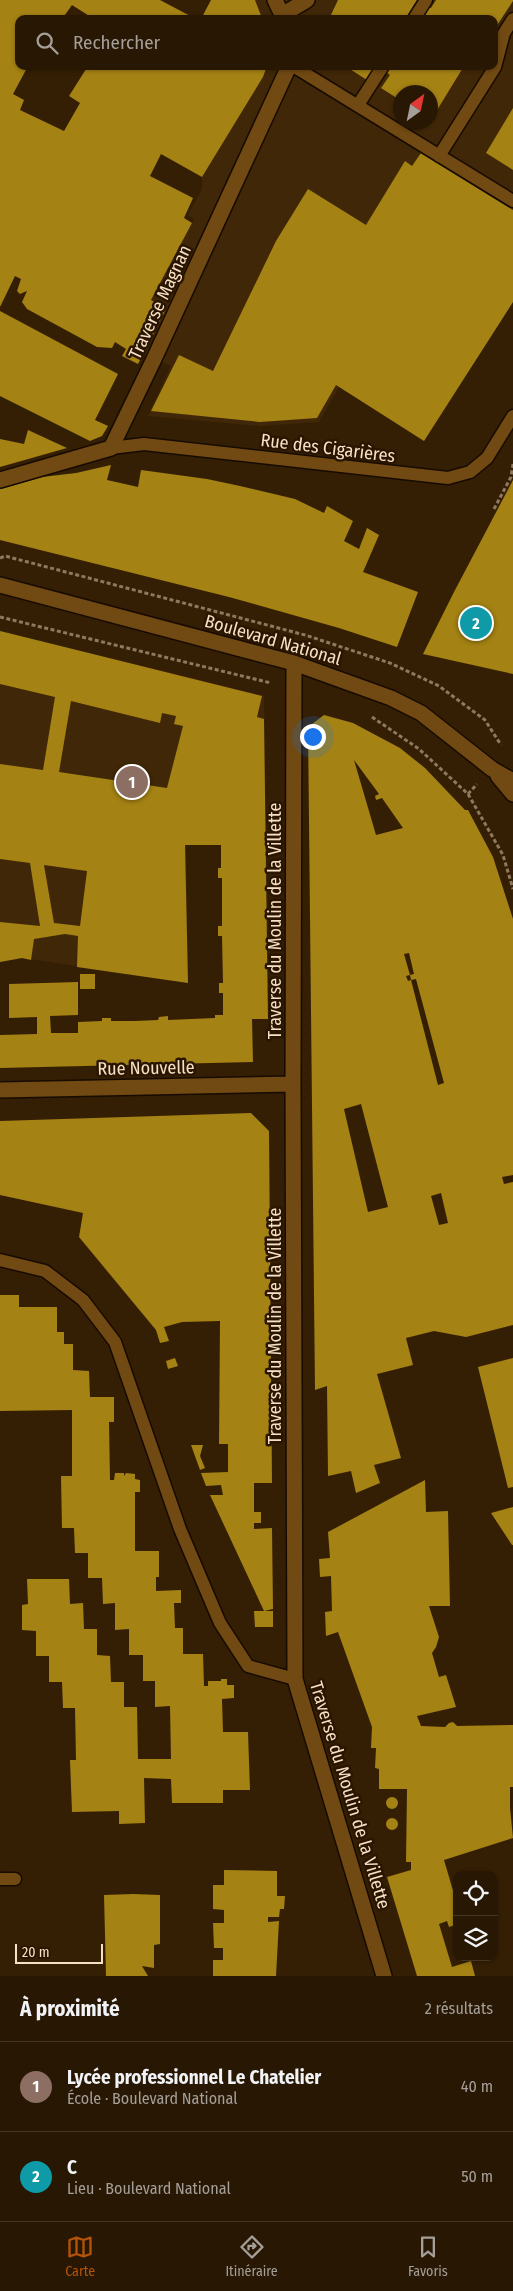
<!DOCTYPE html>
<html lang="fr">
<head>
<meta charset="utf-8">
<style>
	:root { --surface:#281703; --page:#30200d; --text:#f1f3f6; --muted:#a59f9a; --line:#443625; --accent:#b45309 }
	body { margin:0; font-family:"Fira Sans Condensed",sans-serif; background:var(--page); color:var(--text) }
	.controls { position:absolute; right:15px; bottom:15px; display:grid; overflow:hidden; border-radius:10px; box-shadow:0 1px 4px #0004 }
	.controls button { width:45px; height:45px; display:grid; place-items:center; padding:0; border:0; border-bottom:1px solid var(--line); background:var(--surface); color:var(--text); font:25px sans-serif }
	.compass { position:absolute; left:393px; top:85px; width:45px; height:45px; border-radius:50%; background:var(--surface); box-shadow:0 1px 4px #0004; rotate:33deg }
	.scale { position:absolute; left:15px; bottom:12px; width:88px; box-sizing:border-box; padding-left:5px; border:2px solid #f8e0c6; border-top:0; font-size:14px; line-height:18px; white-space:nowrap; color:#f8e0c6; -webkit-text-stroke:4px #2a1600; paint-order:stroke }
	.you { position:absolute; left:312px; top:736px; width:18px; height:18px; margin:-12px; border:4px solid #fff; border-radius:50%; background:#1a73e8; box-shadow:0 0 0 8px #1a73e833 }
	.badge { display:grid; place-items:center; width:32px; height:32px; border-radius:50%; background:var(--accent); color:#fff; font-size:16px; font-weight:700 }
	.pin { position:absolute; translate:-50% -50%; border:2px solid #fff; box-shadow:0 1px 5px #0006 }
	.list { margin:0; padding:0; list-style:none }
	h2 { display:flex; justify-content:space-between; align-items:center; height:65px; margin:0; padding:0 20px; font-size:21px }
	h2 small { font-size:16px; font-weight:400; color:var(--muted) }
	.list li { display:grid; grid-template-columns:32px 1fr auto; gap:15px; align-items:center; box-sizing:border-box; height:90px; padding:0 20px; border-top:1px solid var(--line) }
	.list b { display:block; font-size:19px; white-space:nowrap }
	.list p { margin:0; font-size:16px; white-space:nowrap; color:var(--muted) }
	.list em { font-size:16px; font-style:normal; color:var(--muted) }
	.icon { flex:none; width:28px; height:28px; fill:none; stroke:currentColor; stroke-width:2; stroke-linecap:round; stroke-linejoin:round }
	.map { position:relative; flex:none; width:513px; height:1976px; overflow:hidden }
	.search { position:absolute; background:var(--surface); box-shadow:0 1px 4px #0004; left:15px; right:15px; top:15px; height:55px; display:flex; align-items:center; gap:12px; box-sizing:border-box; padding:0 18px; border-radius:10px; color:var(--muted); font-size:19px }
	.sheet { height:245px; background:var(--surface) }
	nav { display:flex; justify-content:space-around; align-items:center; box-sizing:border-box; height:70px; border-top:1px solid var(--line); background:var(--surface); font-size:14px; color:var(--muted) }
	nav a { display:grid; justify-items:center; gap:2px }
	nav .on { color:var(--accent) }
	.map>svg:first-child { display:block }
	.built { fill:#402707; fill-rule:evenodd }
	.building { fill:#a48214; fill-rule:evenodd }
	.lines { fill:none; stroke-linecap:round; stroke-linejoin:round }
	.lane-casing { stroke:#170b00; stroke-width:15 }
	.street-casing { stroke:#170b00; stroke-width:18 }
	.path { stroke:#8f785e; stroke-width:3; stroke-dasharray:4 2.5; stroke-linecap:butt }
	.lane { stroke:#714912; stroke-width:12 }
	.street { stroke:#714912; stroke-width:15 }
	.labels { text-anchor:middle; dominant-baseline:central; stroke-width:5; stroke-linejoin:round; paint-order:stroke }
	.street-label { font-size:18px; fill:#f8e0c6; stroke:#2a1600 }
</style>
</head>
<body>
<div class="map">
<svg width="513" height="1976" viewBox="0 0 513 1976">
	<rect width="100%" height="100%" fill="#351f04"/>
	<path class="built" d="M255,0h258v302l-89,139 -85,-54 -20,35 -59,4 -112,-10 23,-50 -29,-12 24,-45 -15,-9 43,-80 -6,-5 14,-26v-12l61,-100 4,-11h227v-47h-231zM400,92h30v30h-30z
		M0,631l264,65 2,149h-80l2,138 -165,-25 -23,4z"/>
	<path class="building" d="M0,0h160l36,19h-102l-22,-14 -10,14h-43v47h9l-15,28 11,6 -4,10 44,21 16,-28 -11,-7 19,-30h179l-4,11 -61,100 -41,-23 -11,22 43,22 -9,20 8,5 -41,77 15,9 -28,55 -16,-8 4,-7 -11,-7 -3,6 -15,-1 -70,-38 -5,-7 5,-11 -7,3 -3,-3 4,-12 -6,-3 -15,31z
		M211,0h44l7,18 -61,1z
		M338,0h79l-12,19h-76z
		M436,0h77v1l-19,29v-11h-79l10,-14 6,3z
		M345,66h30l-8,14z
		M388,66h76l-33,54v-28h-31v8l-19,-12 9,-13 -5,-4z
		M513,108v62l-27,-17z
		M421,153l92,57v92l-89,139 -88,-56 -19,33 -57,4 -109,-11 28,-56 34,16 63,-130 32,-52 58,36 39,-64 7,5z
		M0,311l118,63 -23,46 13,6 -6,10 -12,5 -90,-45z
		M28,430l39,18 -67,19v-28l24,5z
		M111,465l-4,15 31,7 3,-17 66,9 33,7 55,13 29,14 3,-7 26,15 -9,20 15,8 8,-21 12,7 -16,37 55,20 -21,55 -58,-19 -110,-31 -229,-57v-51l42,-12 34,-4z
		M513,480v194l-90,-20 31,-62z
		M0,631l262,65 -5,21 7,2 4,300h-16l1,43 -253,6v-33l37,-1v-17l-28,1v-34l69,-2v33l-28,1 1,17h27v-11l24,-1v-3h9v3h24l23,-1 1,-3 9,-1v4l47,-2v-3h8v-22h-4v-10h4l-1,-47h-4v-10h4v-48h-4v-10h3v-23h-36l3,138 -111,-16 1,-31 -13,-2 -31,5 -3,21 -9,-2 -22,4v-40l40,4 -10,-63 -30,-4v-95l43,6 12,-73 -55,-13zM71,701l89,22 2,-10 14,3 -2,8 9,2 -16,62 -108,-16zM44,865l43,6 -7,55 -26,-3z
		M324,715l29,8 47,25 25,20 40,42h3l25,47 20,62v256l-11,2 2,7 9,-2v143l-47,12 -32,-6 -28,7 7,27 -36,9 24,84 -27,7 6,18 -24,10 -5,-22 -23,5 -1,-90 -12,4 -7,-663zM354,760l25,34 -4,2 1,4 6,-2 21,30 -27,7zM409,953l5,21 -4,1 1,5 5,-1 28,104 -6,2 -27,-105 -3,1 -2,-5 4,-1 -6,-21zM361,1104l27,103 -20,5 -24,-103zM441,1193l7,30 -9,2 -8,-29z
		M80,974h15v15h-15z
		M251,1113l18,18 3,352h-18v29h7v11h-7v6l18,-1 1,81 -9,2h9v16h-18l-1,-16h10l-54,-116h13l-2,-10 -15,1 -5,-13 27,-1v-28h-9l1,-123 -38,1 -18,5 5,14 -9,2 -4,-13 -77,-93 4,-24 -83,-18v-74z
		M0,1295h19v12h38v25h7v12h9v26l16,1 1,26h24v25h-5l1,58h4l1,-7h9v3l2,-3 9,1v5l5,1v12h-5v59h24v26h-3v14l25,-1v13h-7l1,25h8v26h20l1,32h4v-5h13v-2h6v6h7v13l-12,1 1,33h25l2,58h-27v13h-51l-1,-24 -27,-1 1,45 -26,1v-13l-47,1 -2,-52h6l-1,-52h-12l-1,-26h-13v-26h-13v-25l-14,-1v-25l6,-1 -1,-25h42l1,25 13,-1 1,26h13v26l13,1 1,26h13v25h13l1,52h33l-1,-53 -15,1v-26h-12v-26h-14v-26l-14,1v-27l-12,1 -1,-26h-14v-25h-13l-1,-25h-12l-1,-52h11v-66l-72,1z
		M175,1358l3,8 -10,3 -2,-8z
		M513,1358v129l-5,1 -30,-121z
		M191,1445h12l-3,11 5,12 -5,2z
		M425,1480l1,32 22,-1 2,95h-21l10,31 -3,10 -4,6 7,24 7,-2 10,32 -39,9 4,10 24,1 4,-4 4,-1 4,4 56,-1v62h-3v21l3,30 -69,22 13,44v14l-3,1 1,6 -6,2 -2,-6 -8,3 13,43 19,-6 4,15h-58l-30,-99 24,-7v-8h-5l1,-73h-28v-20l-4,-1 1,-20h-5l1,-21 -34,-95 -12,4 -1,-24 7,-1 -1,-35 -11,1 -1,-18 11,-1 -2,-26z
		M513,1507v38h-1l-21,-32z
		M386 1803a6 6 0 1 1 12 0a6 6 0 1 1-12 0Z
		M386 1824a6 6 0 1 1 12 0a6 6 0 1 1-12 0Z
		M224,1870l53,1v25h8l-1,13h-4l-1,8h-11v5l11,-1 -3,55h-63v-16h10v-12h-9l-1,-25h11v-13l-11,-1v-24h11z
		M133,1894l27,1v49l-6,1v23l-12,-2 6,10h-42l-2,-81z"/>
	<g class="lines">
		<defs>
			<path id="lane" d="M414,19l12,-19
				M293,66l220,135
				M358,105l25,-39
				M439,156l56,-89 9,-34 9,-14
				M111,448l33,-4 304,34 22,-6 17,-14 26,-42
				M0,1260l45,11 38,29 32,42 65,187 40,94 28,43 47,13
				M0,1879h15"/>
			<path id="street" d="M275,0l9,19
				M282,15l25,-15
				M0,480l111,-32 43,-89 135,-293
				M0,585l294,78 97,35 30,15 71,56 21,12
				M294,663l-1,421 2,595 89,297
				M498,776l15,18
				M0,1090l293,-6"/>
		</defs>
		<use href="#lane" class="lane-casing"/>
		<use href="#street" class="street-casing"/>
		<path class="path" d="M494,509l17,-32 2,-13
			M0,558l5,-2 300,79 85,28 49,23 46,34 16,25
			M0,617l271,66
			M372,717l47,32 49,45 35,61 10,34
			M468,794l9,-10"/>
		<use href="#lane" class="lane"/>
		<use href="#street" class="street"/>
	</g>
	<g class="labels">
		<g class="street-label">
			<text transform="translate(160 302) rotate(-65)">Traverse Magnan</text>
			<text transform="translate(328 448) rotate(7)">Rue des Cigarières</text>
			<text transform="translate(273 640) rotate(16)">Boulevard National</text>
			<text transform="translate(275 921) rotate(-90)">Traverse du Moulin de la Villette</text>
			<text transform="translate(146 1068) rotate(-1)">Rue Nouvelle</text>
			<text transform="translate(275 1326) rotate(-90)">Traverse du Moulin de la Villette</text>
			<text transform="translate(350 1795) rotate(73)">Traverse du Moulin de la Villette</text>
		</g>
	</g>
</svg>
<div class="controls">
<button><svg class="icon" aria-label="locate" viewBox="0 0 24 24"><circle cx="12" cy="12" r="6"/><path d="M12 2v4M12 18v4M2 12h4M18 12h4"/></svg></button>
<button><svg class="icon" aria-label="layers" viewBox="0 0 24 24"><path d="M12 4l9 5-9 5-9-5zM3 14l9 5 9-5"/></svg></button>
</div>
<svg class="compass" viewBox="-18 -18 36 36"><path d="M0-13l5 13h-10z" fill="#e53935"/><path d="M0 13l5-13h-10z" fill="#a59f9a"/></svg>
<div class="scale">20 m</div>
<div class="you"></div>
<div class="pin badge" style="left:132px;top:782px;background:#8d6e63">1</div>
<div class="pin badge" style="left:476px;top:623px;background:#0f9aa8">2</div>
<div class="search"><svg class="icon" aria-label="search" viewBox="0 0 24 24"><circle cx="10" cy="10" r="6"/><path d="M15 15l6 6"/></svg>Rechercher</div>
</div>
<section class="sheet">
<h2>À proximité<small>2 résultats</small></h2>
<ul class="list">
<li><span class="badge" style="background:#8d6e63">1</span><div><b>Lycée professionnel Le Chatelier</b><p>École · Boulevard National</p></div><em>40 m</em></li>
<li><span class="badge" style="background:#0f9aa8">2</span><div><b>C</b><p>Lieu · Boulevard National</p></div><em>50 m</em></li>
</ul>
</section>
<nav>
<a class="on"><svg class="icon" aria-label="map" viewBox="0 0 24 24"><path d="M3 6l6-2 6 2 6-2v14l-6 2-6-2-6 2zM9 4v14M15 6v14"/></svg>Carte</a>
<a><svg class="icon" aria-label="directions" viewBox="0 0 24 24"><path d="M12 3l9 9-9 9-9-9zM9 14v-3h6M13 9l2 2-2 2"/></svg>Itinéraire</a>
<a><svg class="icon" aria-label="saved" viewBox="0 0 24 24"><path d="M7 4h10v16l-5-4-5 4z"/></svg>Favoris</a>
</nav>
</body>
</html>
